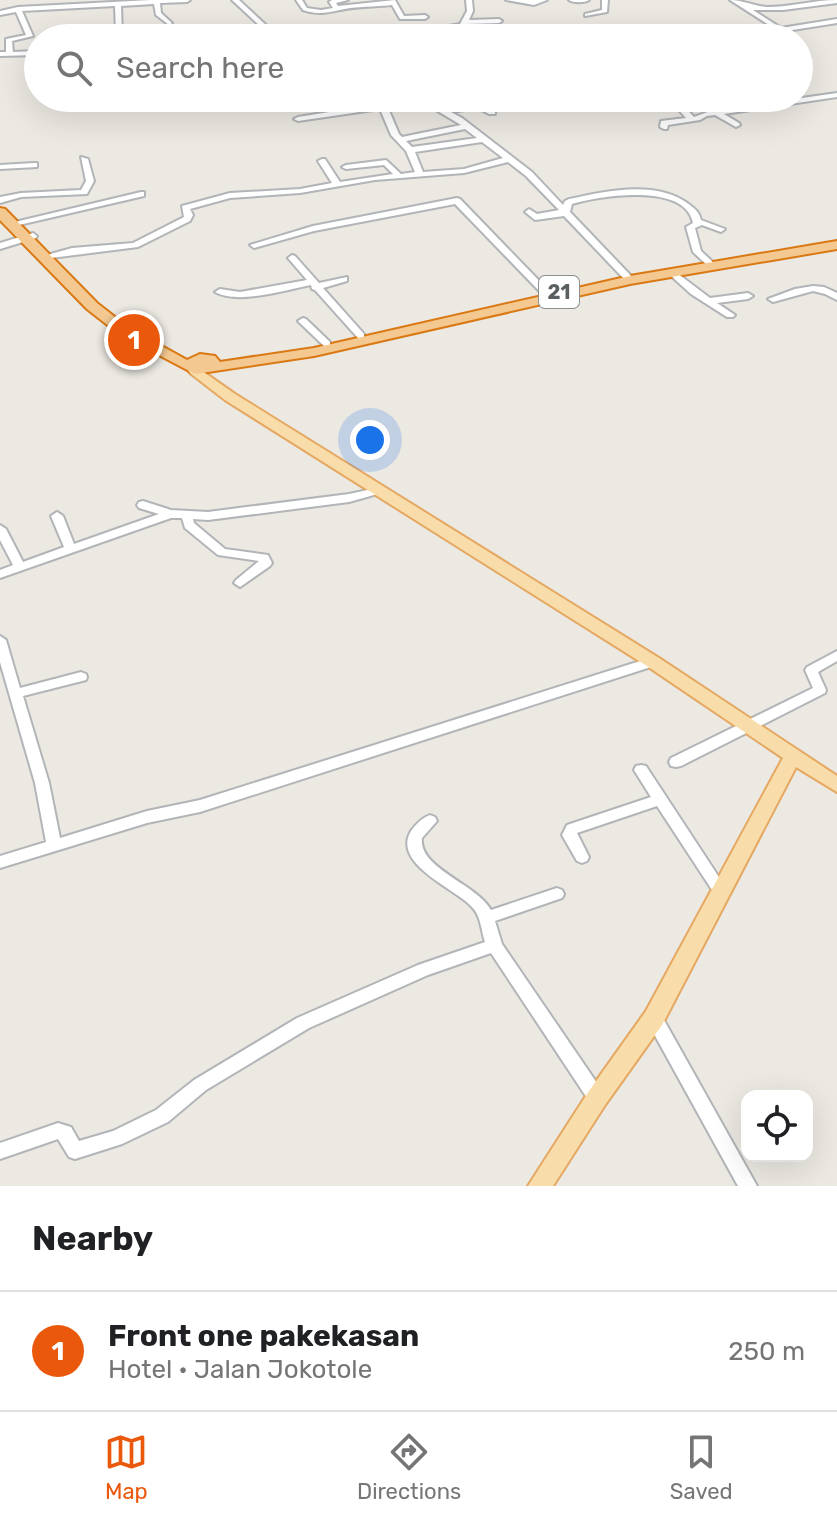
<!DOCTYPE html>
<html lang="en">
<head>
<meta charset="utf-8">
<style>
	:root { --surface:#fff; --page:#f6f6f6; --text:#202124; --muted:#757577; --line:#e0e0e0; --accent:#ea580c }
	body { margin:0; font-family:Rubik,sans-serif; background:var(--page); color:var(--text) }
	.controls { position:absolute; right:24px; bottom:24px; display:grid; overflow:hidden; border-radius:16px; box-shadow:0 8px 32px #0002 }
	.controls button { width:72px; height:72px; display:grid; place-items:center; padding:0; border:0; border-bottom:2px solid var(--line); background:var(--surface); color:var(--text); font:40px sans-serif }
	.you { position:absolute; left:370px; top:440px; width:28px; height:28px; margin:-20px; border:6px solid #fff; border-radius:50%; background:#1a73e8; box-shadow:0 0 0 12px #1a73e833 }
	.badge { display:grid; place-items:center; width:52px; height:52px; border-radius:50%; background:var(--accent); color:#fff; font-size:26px; font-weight:700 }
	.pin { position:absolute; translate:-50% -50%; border:4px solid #fff; box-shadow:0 2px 8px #0006 }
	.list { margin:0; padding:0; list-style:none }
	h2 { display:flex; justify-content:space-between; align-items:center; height:104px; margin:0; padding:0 32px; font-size:34px }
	h2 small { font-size:26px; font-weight:400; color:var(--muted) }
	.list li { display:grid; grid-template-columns:52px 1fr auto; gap:24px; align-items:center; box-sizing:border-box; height:120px; padding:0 32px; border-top:2px solid var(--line) }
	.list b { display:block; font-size:30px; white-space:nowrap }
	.list p { margin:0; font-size:26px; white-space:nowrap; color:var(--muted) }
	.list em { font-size:26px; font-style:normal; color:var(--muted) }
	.icon { flex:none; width:44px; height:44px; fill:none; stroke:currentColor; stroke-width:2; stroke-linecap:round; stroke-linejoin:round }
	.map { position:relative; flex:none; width:837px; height:1186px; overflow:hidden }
	.search { position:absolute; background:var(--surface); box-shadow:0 8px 32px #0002; left:24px; right:24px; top:24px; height:88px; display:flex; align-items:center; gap:20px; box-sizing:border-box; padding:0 28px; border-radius:44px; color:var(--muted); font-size:30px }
	.sheet { height:224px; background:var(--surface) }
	nav { display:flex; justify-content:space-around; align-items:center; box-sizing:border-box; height:112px; border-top:2px solid var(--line); background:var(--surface); font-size:22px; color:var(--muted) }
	nav a { display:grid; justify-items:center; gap:4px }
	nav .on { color:var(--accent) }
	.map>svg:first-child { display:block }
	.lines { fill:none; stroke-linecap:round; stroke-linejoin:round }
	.minor-casing { stroke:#b2b5b8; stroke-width:4 }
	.major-casing { stroke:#e5a862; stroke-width:4 }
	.highway-casing { stroke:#da7813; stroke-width:4 }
	.minor { fill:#fff; fill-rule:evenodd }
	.major { fill:#f8ddab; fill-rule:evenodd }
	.highway { fill:#f3c991; fill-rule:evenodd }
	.labels { text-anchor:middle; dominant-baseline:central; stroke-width:7; stroke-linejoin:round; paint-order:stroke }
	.shield { fill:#fff; stroke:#8c8f90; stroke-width:2 }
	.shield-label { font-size:20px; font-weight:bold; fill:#5a5f61 }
</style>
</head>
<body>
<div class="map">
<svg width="837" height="1186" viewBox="0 0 837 1186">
	<rect width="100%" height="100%" fill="#ece8e2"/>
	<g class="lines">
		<defs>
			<path id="minor" d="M151,0h39l-3,2 -27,1 1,10 11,10 -3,2 -13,-10 -2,-11 -33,2 1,29 -3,2 -3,-2 -1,-29 -93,5 11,25 -21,5 1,11 25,-1v4l-38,1v-4h6v-13l20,-4 -10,-23 -16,3v-4l18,-4z
				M232,0h7l29,27 28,11c-11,0 -22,-8 -33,-7 -12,1 -21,7 -33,7l31,-11z
				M296,0h6l5,8 14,2 12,-2 -4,-6 3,-2h16l-12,3 2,3 57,-6 9,16 21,-1 3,2 -3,2h-25l-8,-14c-17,2 -36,1 -52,5 -14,3 -23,5 -37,0z
				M466,0h6l1,11 -4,9 30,-1 3,2 -3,2 -33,1 -4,4 -65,10h-17l80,-14 7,-13z
				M506,0h41l-13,5z
				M569,0h20c-4,3 -16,3 -20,0z
				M602,0h6l-1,12 -22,4v-2l17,-4z
				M730,0c12,0 24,6 37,7 24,0 47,-7 70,-7v3l-54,7h-30l28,18 56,-9v4l-57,9z
				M379,26l2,1v2l-37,9h-12z
				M837,93v4l-113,17 15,9 1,2 -4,2 -21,-12 -8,1 -7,4 -32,5 -1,4h-3l-4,-2 1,-6 25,-3 -18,-20h8l18,19 16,-6 -13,-13h8l12,12z
				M378,98h25l-4,2 -14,1 14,33 3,3 59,-12 -45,-27c13,0 21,10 32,10 21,1 24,-8 47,2v4h-6l-11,-6 -27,4 11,6 70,54 31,33 2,-4 4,-2c37,-8 88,-20 121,6 6,5 9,7 11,15l24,9 -4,3 -19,-7 -7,3 6,23 14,13 -1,2h-6l-15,-14 -7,-25 7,-4c-8,-41 -94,-27 -121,-19l-2,8 65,68 -5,3 -3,-1 -63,-66 -29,4 -10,-8 4,-3 8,5 22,-4 -33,-34 -18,-14 -44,11 -89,7 -75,13 -70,5 -40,11 3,6 -3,6 -52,26 -87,11 -4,-3 25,-7 61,-5 51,-26 -2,-11 48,-13 70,-4 32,-6 -14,-22 4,-2h3l15,23 53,-8 -9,-9 -38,4 -4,-2 4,-2 40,-5 15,14 14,-2 -9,-21 -15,-16 -11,-26 -82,12 -4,-2 4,-2 81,-13zM465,129l12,9 -65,9 -6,-6zM482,142l21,16 -39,11 -41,3 -8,-20z
				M81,157l7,2 6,22 -7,13 -66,3 -21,6v-6l21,-4 60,-3 5,-9z
				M34,163h3v4l-37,2v-4z
				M141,192h3v4l-125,29 -4,-3z
				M457,198l3,1 90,93v4h-6l-89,-92 -141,27 -60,17 -4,-3 63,-19z
				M33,233l4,3 -1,2 -36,11v-6z
				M292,255l3,1 24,27 28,-6v4l-24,7 41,46v4h-6l-43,-48 -3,-1 -1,-4c-27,5 -72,20 -96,7l5,-3 20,3 67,-12 -19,-22z
				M673,270l37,28 38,-5 5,3 -5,3 -31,4 18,12 -2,2h-6l-36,-23 -21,-19v-4z
				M813,286l11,1 13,6v7l-12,-6 -12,-3 -40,11 -5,-3 27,-10z
				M303,318l3,1 24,23v4h-6l-24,-23 -2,-2z
				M377,488l6,3 -2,2 -32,9 -141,18 -15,-1 1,4 31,26 43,6 4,8 -2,3 -30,21 -6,-4 2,-3 23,-19 -41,-6 -33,-27 -3,-10h-11l-171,60v-8l13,-5 -13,-25v-15l6,4 17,33 41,-15 -13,-31 6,-4 6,4 11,28 85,-30 -20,-6 -2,-3 2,-3 4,-1 28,9 37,2 141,-18z
				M0,636l6,4 14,48 61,-16 5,2 1,3 -1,3 -63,16 26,87 11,55 87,-27 53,-11 453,-143 4,2 2,3 -2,3 -457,147 -53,11 -147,45v-12l46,-14 -11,-59 -35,-121z
				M837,651v10l-19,11 8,18 -1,3 -144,73 -5,1 -5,-1 -2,-4 2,-4 142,-70 -8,-18 2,-3z
				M641,765l5,1 80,122 2,4 -2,4 -5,2 -5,-2 -59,-90 -80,27 12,24 -2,4 -5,2 -5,-2 -15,-26 5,-10 84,-28 -17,-27 2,-4z
				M430,815l5,2 2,4 -15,17c-4,30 55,46 69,72l66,-22 5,2 2,4 -2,4 -67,23 7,23 101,148 2,6 -2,6 -6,2 -6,-2 -100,-151 -63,22 -119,53 -103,62 -38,32 -46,22 -47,15 -6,-2 -11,-18 -58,20v-16l58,-20 13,4 8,14 34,-10 43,-21 38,-30 103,-62 121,-53 67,-23c-4,-12 -4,-26 -13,-35 -16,-18 -81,-43 -61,-76 5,-7 11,-13 19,-16z
				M654,1011l6,2 97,173h-19l-90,-163 -2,-5 2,-5z"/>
			<path id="major" d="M195,366l40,28 424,264 178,118v16l-41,-25 -134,258 -57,80 -52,81h-25l61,-95 57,-80 137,-253 -136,-92 -422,-266 -35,-27 -2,-3z"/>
			<path id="highway" d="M0,208l5,1 92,94 32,25 58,32 13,-6 15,2 5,6 94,-14 316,-72 207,-35v8l-207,35 -316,72 -119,18 -76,-40 -32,-25 -87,-89z"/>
		</defs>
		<use href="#minor" class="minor-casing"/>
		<use href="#major" class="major-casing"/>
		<use href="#highway" class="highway-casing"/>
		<use href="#minor" class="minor"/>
		<use href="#major" class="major"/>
		<use href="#highway" class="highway"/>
	</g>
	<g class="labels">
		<rect class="shield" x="539" y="276" width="40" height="32" rx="6"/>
		<g class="shield-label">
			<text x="559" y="292">21</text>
		</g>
	</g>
</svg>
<div class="controls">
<button><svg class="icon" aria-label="locate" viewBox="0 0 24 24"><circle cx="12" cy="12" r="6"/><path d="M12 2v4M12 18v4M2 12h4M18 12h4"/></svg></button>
</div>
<div class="you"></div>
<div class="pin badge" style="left:134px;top:340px">1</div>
<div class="search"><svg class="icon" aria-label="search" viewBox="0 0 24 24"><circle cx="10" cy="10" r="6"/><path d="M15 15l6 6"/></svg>Search here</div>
</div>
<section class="sheet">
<h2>Nearby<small></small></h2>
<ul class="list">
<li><span class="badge">1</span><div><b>Front one pakekasan</b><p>Hotel · Jalan Jokotole</p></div><em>250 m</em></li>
</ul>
</section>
<nav>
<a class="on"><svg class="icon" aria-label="map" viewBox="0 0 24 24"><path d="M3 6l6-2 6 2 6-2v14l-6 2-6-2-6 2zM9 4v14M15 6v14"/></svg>Map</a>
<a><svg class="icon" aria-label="directions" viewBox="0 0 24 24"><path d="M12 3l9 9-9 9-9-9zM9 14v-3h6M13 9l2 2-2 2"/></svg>Directions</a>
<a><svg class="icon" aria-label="saved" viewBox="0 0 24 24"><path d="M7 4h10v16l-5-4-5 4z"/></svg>Saved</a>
</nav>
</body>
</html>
